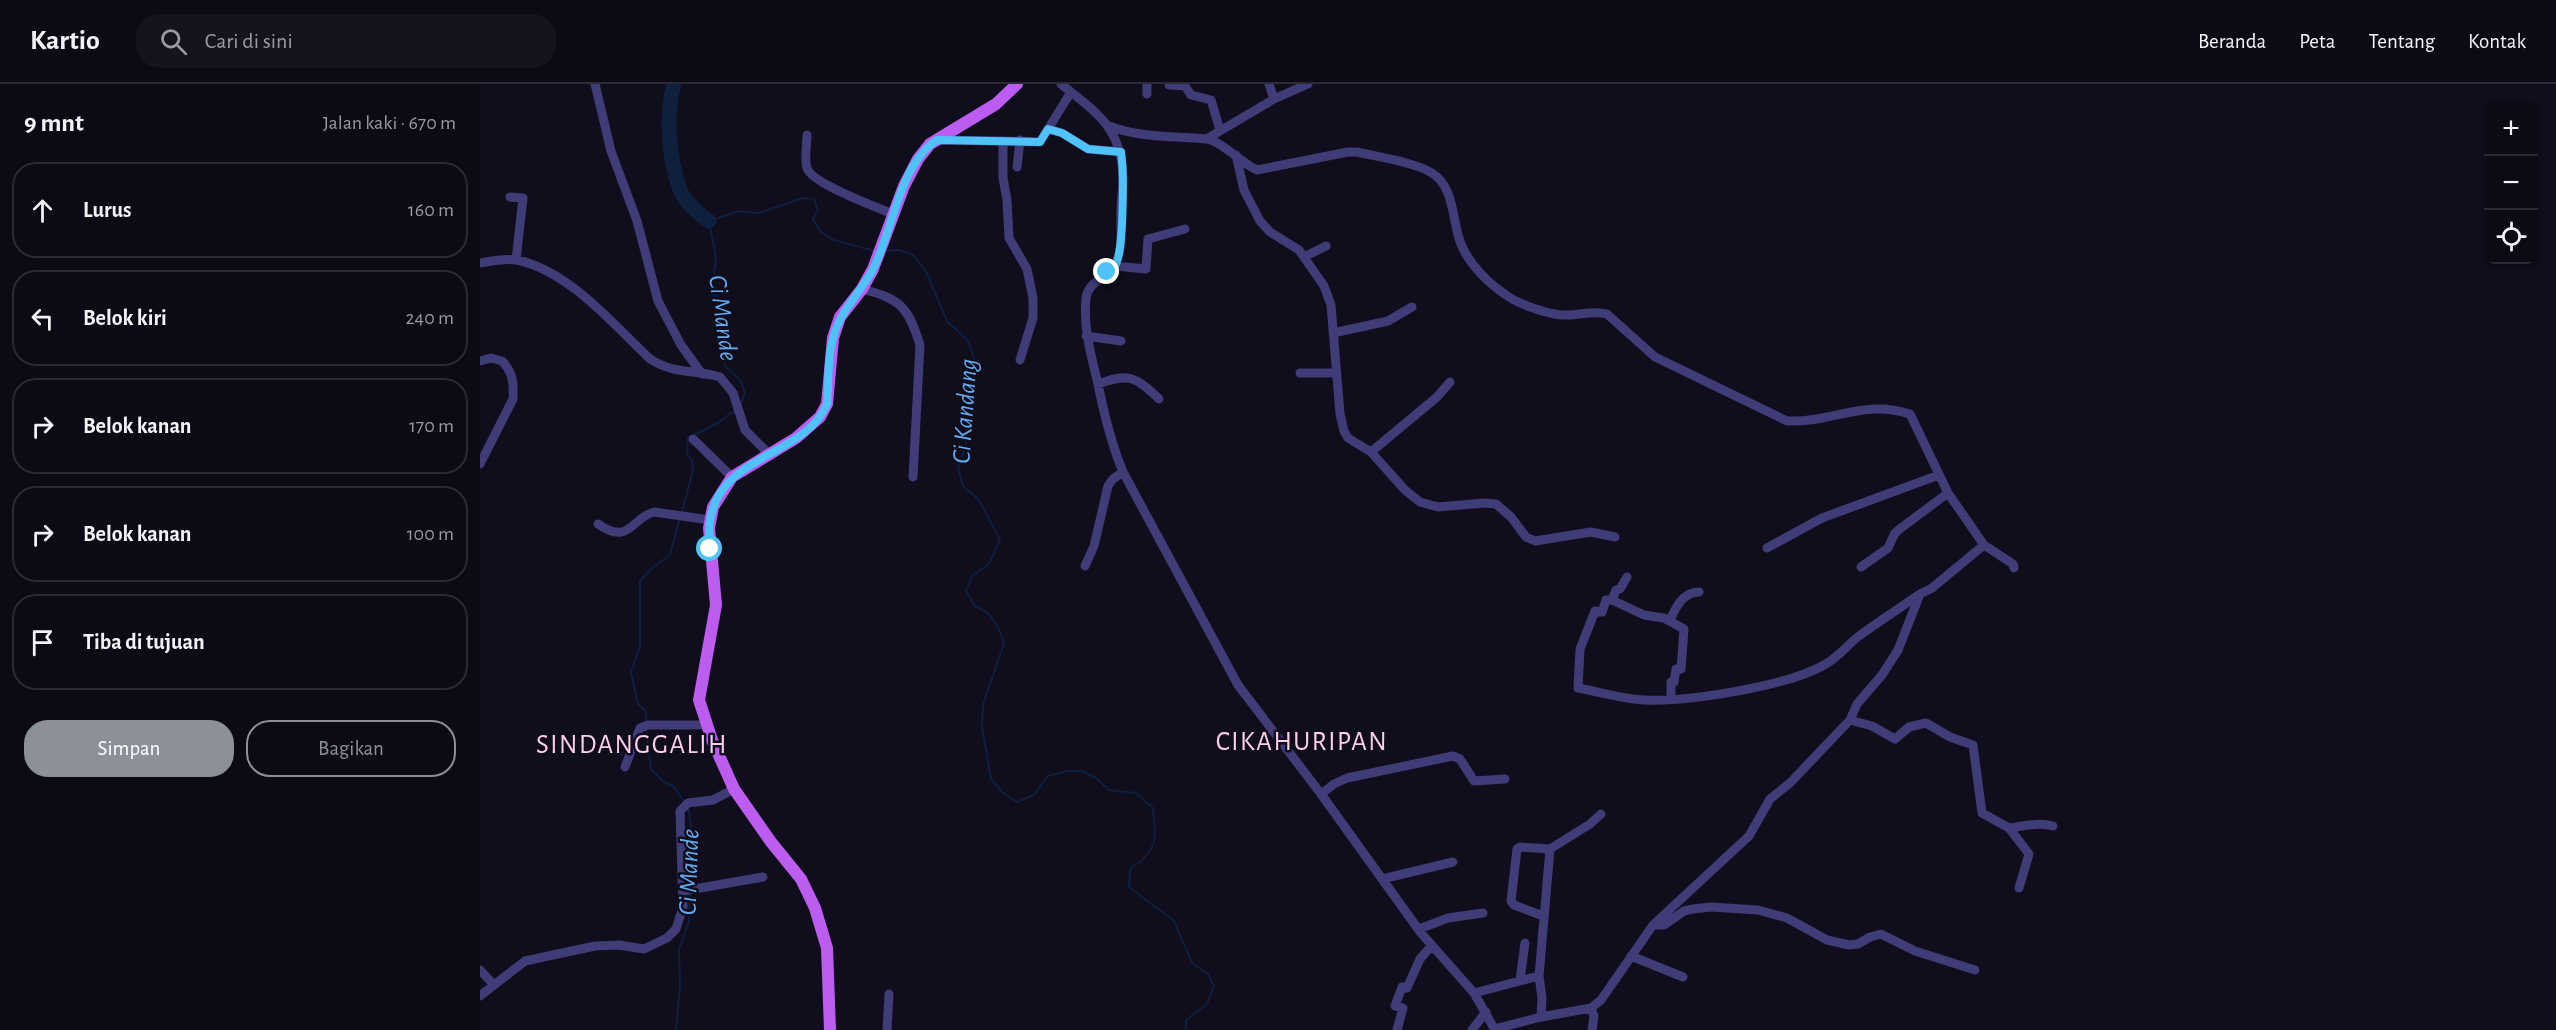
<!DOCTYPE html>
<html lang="id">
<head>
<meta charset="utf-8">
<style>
	:root { --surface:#0c0a15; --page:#15131e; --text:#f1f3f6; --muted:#9a9aa0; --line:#2c2b34; --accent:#8c9099 }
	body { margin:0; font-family:"Alegreya Sans",sans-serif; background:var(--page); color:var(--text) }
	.controls { position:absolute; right:18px; top:18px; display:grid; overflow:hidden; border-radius:12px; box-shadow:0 2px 4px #0004 }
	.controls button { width:54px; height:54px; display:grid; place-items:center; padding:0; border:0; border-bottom:2px solid var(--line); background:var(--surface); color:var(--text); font:30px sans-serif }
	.stop { position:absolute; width:18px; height:18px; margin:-14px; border:4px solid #4fc3f7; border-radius:50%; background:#fff }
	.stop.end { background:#4fc3f7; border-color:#fff; box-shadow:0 2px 6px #0008 }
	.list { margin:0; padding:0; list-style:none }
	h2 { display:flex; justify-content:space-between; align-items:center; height:78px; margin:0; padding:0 24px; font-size:26px }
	h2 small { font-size:20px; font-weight:400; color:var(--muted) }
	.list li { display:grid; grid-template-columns:39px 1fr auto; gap:18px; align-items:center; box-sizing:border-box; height:96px; margin:0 12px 12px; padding:0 12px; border:2px solid var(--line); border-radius:24px }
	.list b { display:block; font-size:22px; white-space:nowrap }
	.list em { font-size:20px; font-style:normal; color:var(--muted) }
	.actions { display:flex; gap:12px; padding:18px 24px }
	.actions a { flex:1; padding:14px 0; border:2px solid var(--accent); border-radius:24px; text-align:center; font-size:21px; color:var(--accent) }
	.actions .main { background:var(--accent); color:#fff }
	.icon { flex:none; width:33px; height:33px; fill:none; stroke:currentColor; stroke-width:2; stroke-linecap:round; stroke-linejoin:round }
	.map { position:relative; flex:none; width:2076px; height:946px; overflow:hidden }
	header { display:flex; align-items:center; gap:36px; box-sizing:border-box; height:84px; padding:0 30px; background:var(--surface); border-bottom:2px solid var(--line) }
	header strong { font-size:28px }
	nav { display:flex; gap:33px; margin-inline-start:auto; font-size:21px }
	.search { width:420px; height:54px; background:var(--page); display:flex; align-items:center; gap:15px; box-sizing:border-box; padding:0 21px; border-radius:24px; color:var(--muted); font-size:22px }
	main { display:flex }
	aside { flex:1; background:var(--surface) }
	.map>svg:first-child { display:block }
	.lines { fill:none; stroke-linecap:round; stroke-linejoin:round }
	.stream { stroke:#0f203e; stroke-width:2 }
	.river { stroke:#0f203e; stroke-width:15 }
	.minor { stroke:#3f3c77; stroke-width:9 }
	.major { stroke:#bd5cf1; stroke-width:12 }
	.route { stroke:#4fc3f7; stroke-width:8 }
	.labels { text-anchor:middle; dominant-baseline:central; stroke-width:5; stroke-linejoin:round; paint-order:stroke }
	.water-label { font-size:26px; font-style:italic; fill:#63acf2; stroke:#100d1c }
	.quarter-label { font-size:27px; letter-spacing:1.5px; fill:#fbceea; stroke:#100d1c }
</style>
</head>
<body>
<header>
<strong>Kartio</strong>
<div class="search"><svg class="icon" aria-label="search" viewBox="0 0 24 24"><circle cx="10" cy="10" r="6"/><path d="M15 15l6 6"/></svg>Cari di sini</div>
<nav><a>Beranda</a><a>Peta</a><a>Tentang</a><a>Kontak</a></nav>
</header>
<main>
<aside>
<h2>9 mnt<small>Jalan kaki · 670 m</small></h2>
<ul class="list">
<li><svg class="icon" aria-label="ahead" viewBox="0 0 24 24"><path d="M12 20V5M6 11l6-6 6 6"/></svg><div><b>Lurus</b></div><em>160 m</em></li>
<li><svg class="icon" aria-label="left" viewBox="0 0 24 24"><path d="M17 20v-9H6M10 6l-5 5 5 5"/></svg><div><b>Belok kiri</b></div><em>240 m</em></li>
<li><svg class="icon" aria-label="right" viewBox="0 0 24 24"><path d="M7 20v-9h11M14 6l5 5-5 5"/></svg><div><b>Belok kanan</b></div><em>170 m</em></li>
<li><svg class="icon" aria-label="right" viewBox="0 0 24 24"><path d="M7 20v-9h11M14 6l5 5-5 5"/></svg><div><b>Belok kanan</b></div><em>100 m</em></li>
<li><svg class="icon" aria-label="arrive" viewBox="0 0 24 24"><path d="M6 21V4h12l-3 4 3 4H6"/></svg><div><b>Tiba di tujuan</b></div></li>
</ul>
<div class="actions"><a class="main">Simpan</a><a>Bagikan</a></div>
</aside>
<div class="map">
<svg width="2076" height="946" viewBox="0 0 2076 946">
	<rect width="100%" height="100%" fill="#100d1c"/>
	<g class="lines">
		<path class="stream" d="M403,167l16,-1 14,5 13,16 21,50 21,20 6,17 -9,48 1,39 -8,22 5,19 16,14 21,40 -11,24 -17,12 -6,15 9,15 13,7 10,14 6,16 -21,62 -1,22 9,52 11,13 15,10 17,-7 14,-19 20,-5h14l14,7 13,12 27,3 17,15c3,32 6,42 -23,61l-1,18 45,34 18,42 16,11 6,12 -7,18 -21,16v10
			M261,319l4,-10 -4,-12 -16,-15 -2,-18 1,-28 -8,-18 -3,-22 3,-22 -7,-37 30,-10 20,2 44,-15 11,1 4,12 -5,8 7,12 13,9 42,11
			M202,428l11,-42 -1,-9 -5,-7 1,-16 30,-15 17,-13
			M166,638v-11l-8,-7 -7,-32 9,-25v-66l12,-13 18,-13 10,-38
			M166,644l5,41 12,12 11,6 11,16
			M208,723l3,19 -1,62
			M196,946l4,-43 -1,-38 10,-27 1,-28"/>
		<path class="river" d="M194,0c-9,32 -5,75 6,106 5,12 19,24 29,31"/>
		<path class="minor" d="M115,0l16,67 26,70 21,80 23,44 21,29
			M581,0c36,29 61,44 62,94 0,11 -2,22 -2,32 -1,18 3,38 -6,54 -7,14 -27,17 -29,34 -3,30 5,57 12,86 6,30 13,59 25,88l115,213 83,109 100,139 53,60 21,37
			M667,0v10
			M789,0l5,15
			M689,1l16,1 6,9 20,5 9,30
			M629,42c31,12 64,10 97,13 13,0 38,26 51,31l91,-18h9c21,5 57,10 75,21 23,14 20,49 29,71 8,20 27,39 45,51 12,9 45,21 61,20 14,0 26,-5 40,-1l48,43 132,64c46,2 75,-22 123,-7l38,79 36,52
			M568,45l14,4 26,16 33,3
			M327,51c0,10 -3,24 0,33 4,15 71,40 86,46
			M728,54l66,-39 34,-15
			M457,56l66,1v37l4,22 2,38 18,31 6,29v20l-13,42
			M523,57l37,1 31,-50
			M756,71l8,35 16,31 10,11 29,18 25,36 7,19 9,109 4,17 4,7 23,14 34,38 15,12 18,5 46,-4 12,1 15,13 15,20 9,4 56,-9 24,5
			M537,83l3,-27
			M30,113l13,1 -7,62
			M824,173l22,-11
			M0,179c11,-2 26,-5 37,-3 52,11 96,64 133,99 25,16 44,10 70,18l13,16 12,37 24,24
			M635,182l31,3 2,-30 37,-10
			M382,205c38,10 46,17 58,56l-7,132
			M853,249l55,-12 24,-14
			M606,252l35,5
			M0,277l11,-3 11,3c11,11 12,23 11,38l-33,65
			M820,289h35
			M618,300c31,-11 37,-8 61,15
			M213,355l39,38
			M891,368l66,-55 13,-15
			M118,440c32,22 33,-6 56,-12l56,8
			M1287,464l55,-30 117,-43
			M605,482l9,-20 14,-60 5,-7 10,-7
			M1381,483l27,-19 7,-15 6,-5 47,-35
			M1147,493l-7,12 -4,1 -4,10h-6l-4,12 -7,-1 -15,38 -2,39c22,4 45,11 67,12 43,2 143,-14 179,-35 14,-7 23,-20 35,-29 20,-15 41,-28 61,-42
			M1132,516l32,15 20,3 20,11 -3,40h-5l-2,13h-3v17
			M1190,536c6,-13 13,-28 29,-28
			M1370,636l22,6 23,13 14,-12 17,-4 24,14 23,8 9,68 27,15 20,26 -10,34
			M145,683l15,-39 8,-3h59
			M841,710l13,-10 13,-6 106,-22 7,3 14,22 31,-2
			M1529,744c14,-2 31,-6 44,-2
			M1070,765l40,-25 11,-10
			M902,795l71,-17
			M203,807l80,-14
			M1173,841h11l20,-14 9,-2 18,-2 47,3 29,8 40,22 22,5 9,-1 12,-7 11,-3 34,17 60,19
			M939,845l29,-11 35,-5
			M1151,872l52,21
			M0,886l13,14
			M1059,892l3,22 -1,19
			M1040,896l5,-37
			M994,909l65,-17 11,-127 -30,-2 -3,2 -6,52 3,4 29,11
			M0,912l45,-35 70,-15 24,-1 25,4 23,-11 9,-9 7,-22 -3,-96 8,-8 25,-3 21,-11
			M1111,924l3,8 -2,14
			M1014,945l47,-12 50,-9 10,-8 52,-75 96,-89 21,-37 20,-16 60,-63 7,-16 25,-29 16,-25 22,-56 12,-6 52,-43 29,19 1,4
			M407,946l2,-36
			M917,946l6,-22 -8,-2 7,-19 5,1 13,-29 12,-14
			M992,946l14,-18"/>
		<path class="major" d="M350,946l-3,-82 -12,-40 -14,-29 -30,-37 -37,-53 -22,-49 -13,-40 17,-95 -7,-77 4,-21 19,-30 64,-39 24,-21 7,-13 6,-66 7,-21 22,-28 11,-20 31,-83 14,-27 12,-15 66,-40 21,-20"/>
	</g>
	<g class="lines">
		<path class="route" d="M230,465c0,-10 -2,-19 0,-28 10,-68 94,-63 117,-117 2,-22 0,-48 7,-69 7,-25 27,-43 39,-66 20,-38 26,-105 64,-129l103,2 8,-13 14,4 26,16 33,3c3,19 3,100 -6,114 -2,3 -5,4 -8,6"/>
	</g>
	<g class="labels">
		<g class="water-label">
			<text transform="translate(243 234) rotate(82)">Ci Mande</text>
			<text transform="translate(485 327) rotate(-86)">Ci Kandang</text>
			<text transform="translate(209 788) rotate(-88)">Ci Mande</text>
		</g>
		<g class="quarter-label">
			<text x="822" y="657">CIKAHURIPAN</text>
			<text x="152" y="660">SINDANGGALIH</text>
		</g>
	</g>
</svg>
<div class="controls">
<button>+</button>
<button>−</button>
<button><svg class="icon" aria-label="locate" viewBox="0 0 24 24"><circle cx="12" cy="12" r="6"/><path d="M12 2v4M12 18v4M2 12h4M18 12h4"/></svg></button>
</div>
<div class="stop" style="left:230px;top:465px"></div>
<div class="stop end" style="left:627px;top:188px"></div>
</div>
</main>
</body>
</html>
